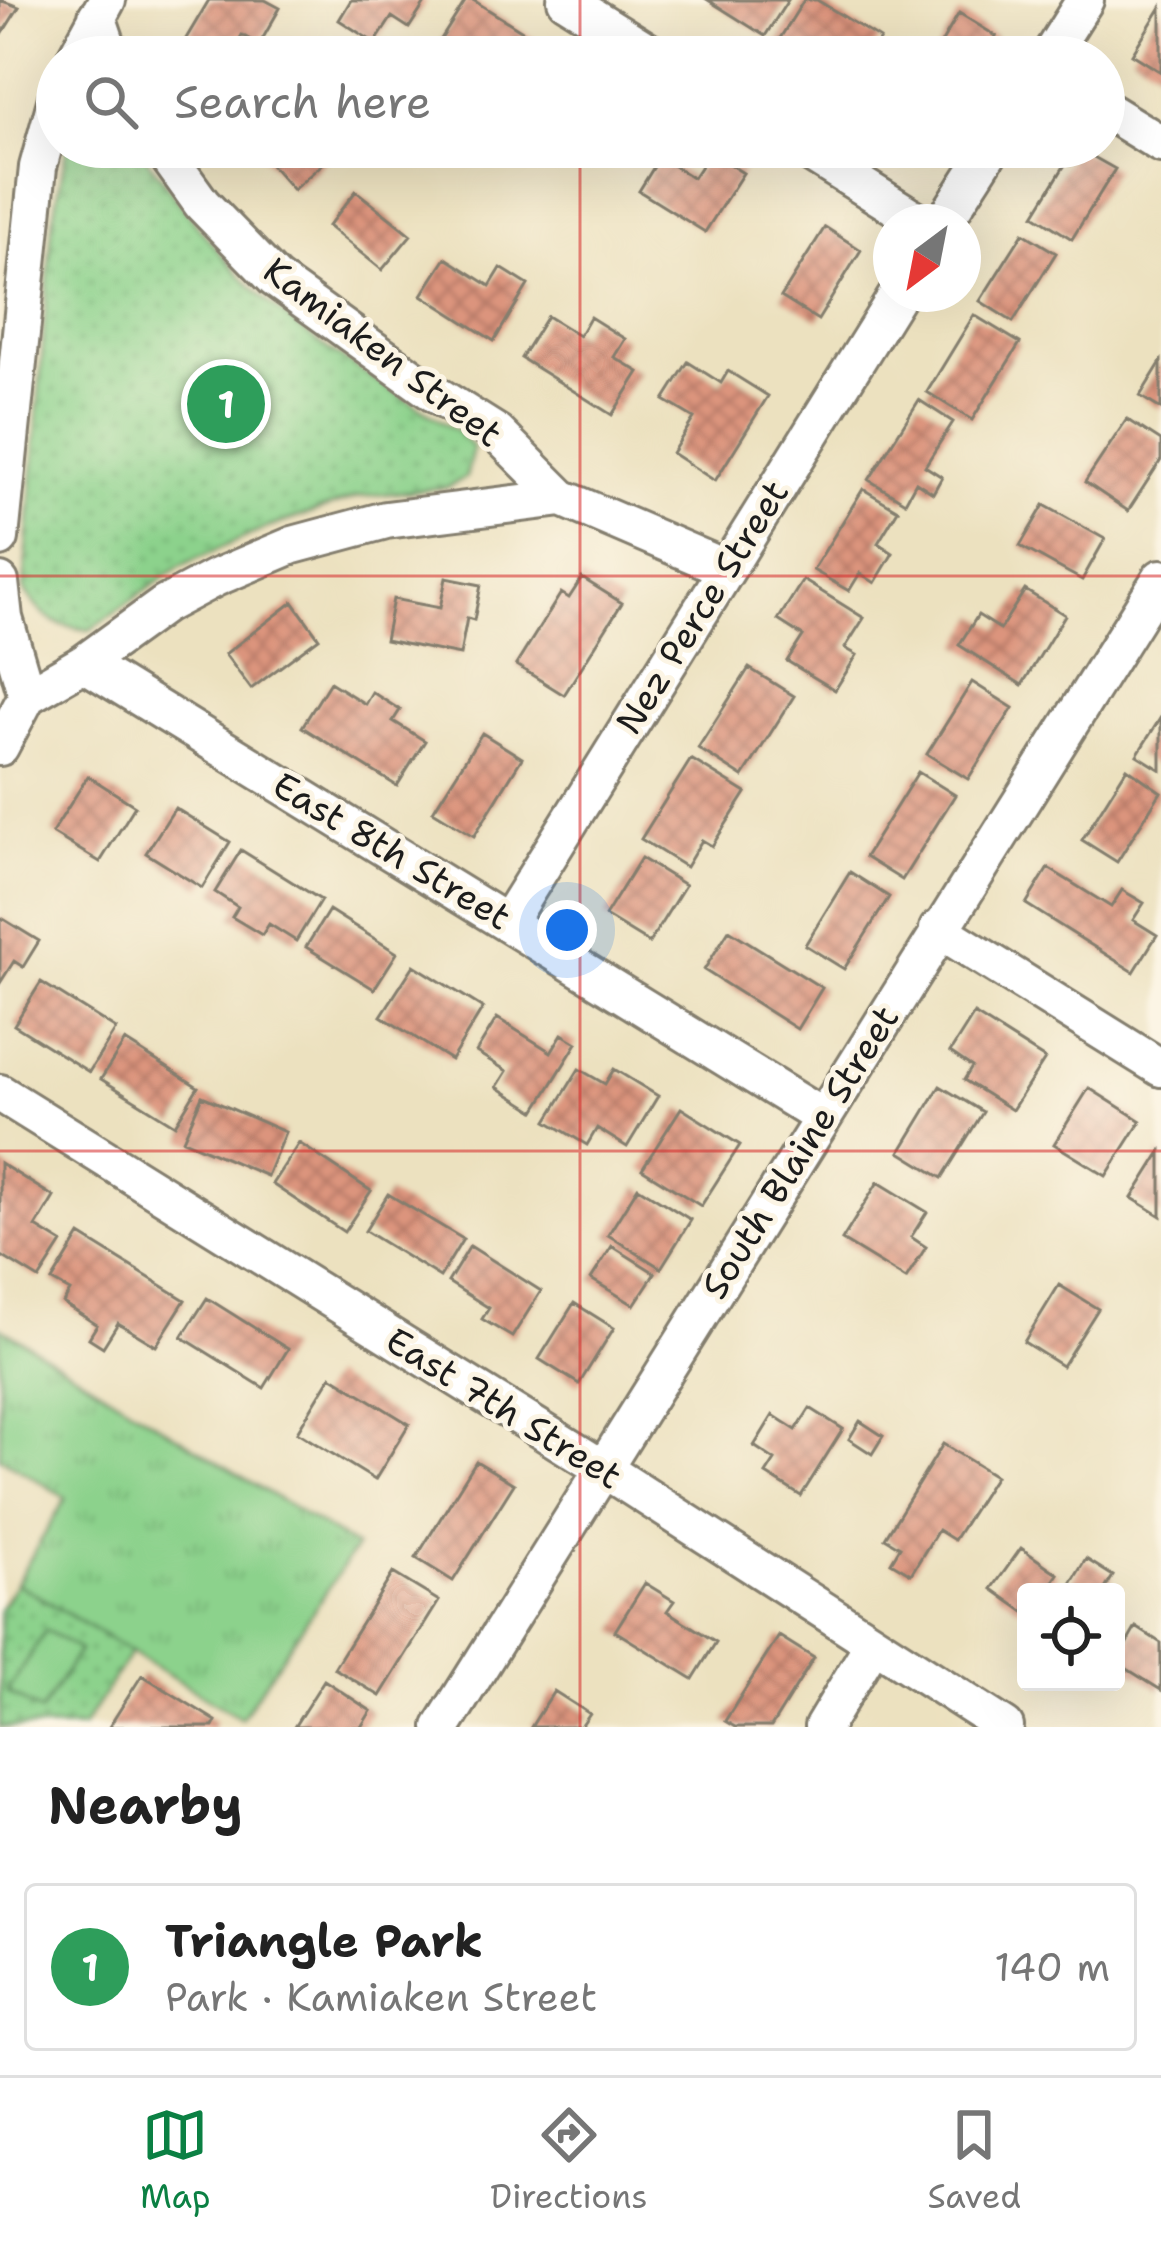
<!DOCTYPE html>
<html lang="en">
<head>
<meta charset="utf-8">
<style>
	:root { --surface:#fff; --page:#f6f6f6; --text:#222; --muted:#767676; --line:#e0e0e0; --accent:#0b8043 }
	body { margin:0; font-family:"Shantell Sans",sans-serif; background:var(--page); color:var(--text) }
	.controls { position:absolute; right:36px; bottom:36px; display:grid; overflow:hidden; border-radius:12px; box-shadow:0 12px 48px #0002 }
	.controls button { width:108px; height:108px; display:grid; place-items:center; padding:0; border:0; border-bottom:3px solid var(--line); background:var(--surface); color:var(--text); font:60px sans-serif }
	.compass { position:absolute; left:873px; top:204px; width:108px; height:108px; border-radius:50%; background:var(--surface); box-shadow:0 12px 48px #0002; rotate:212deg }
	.you { position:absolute; left:567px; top:930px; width:42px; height:42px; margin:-30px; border:9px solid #fff; border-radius:50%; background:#1a73e8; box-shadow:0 0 0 18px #1a73e833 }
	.badge { display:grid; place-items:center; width:78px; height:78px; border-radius:50%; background:var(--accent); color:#fff; font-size:39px; font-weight:700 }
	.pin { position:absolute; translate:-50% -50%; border:6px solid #fff; box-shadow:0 3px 12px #0006 }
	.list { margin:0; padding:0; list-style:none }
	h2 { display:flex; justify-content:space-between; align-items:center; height:156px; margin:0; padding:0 48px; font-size:51px }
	h2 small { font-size:39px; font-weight:400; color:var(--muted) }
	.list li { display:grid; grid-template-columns:78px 1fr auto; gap:36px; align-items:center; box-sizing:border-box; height:168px; margin:0 24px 24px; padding:0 24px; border:3px solid var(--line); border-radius:12px }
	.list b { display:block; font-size:45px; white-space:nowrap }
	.list p { margin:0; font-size:39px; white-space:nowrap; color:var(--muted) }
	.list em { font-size:39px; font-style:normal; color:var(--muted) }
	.icon { flex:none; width:66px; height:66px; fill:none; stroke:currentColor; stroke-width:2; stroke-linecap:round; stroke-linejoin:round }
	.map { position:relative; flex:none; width:1161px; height:1727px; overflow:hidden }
	.search { position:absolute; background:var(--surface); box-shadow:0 12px 48px #0002; left:36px; right:36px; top:36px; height:132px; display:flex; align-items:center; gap:30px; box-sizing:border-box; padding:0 42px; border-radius:66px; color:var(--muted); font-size:45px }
	.sheet { height:348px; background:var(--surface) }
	nav { display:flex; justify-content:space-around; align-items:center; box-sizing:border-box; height:168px; border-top:3px solid var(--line); background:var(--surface); font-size:33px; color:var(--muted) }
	nav a { display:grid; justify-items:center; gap:6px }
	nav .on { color:var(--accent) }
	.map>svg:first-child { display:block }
	.grass { fill:url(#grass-tufts); stroke:#547754; stroke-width:3 }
	.park { fill:url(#park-dots); stroke:#547754; stroke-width:3 }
	.pitch { fill:#8cd28c; stroke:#547754; stroke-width:3 }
	.building { fill:url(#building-cross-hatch) }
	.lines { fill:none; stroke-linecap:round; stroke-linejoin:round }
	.minor-casing { stroke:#847e6e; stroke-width:42 }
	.minor { stroke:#fff; stroke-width:36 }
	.grid { fill:none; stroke:#d62828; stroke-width:3; stroke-opacity:0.55 }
	.labels { text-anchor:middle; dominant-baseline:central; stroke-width:10; stroke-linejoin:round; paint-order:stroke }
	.street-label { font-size:36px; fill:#1c1c1c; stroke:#fcf5e5 }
</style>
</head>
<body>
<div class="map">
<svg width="1161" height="1727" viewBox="0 0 1161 1727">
	<defs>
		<pattern id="grass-tufts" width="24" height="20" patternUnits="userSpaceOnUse" patternTransform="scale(3)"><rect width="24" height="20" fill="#8cd28c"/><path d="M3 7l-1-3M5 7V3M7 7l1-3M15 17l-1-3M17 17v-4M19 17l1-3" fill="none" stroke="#78b478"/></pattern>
		<pattern id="park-dots" width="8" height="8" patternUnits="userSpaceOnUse" patternTransform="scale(3)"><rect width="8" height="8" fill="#8cd28c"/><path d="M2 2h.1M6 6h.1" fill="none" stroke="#78b478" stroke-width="1.8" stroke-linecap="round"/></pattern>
		<pattern id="building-cross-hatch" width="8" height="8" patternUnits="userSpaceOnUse" patternTransform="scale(3)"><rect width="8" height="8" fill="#dc947d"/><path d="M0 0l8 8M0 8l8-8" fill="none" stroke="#b27866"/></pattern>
	</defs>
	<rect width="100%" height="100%" fill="#fcf5e5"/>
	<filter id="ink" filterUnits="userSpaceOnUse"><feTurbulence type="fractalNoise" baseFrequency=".00833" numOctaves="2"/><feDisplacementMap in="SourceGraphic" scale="24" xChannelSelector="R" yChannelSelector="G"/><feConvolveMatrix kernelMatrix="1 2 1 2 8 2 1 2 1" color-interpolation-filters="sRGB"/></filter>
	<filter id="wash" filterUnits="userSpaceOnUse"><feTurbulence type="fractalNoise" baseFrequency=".004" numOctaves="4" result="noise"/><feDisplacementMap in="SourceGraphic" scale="48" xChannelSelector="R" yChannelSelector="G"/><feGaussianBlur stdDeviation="2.7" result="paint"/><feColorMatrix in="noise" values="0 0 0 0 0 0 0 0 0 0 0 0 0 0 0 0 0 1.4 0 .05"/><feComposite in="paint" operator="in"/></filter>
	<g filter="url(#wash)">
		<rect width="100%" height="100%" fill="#ece1bf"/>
		<path class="grass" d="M0,1327l356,220 -115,171 -225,-135 50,-85 -66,-41z"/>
		<path class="park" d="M67,147h71c36,48 70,96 112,138 59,59 136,101 206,145l17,18 -7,29 -18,10 -90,10 -91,31 -87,38 -90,64c-37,-5 -46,-9 -66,-41l28,-362z
			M16,1583l115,69 -48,75h-83v-118z"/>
		<path class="pitch" d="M46,1630l33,20 -38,62 -34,-20z"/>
		<g id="blocks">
			<path class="building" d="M0,0l19,7 -19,30z
				M209,0h56l15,8 -21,37 -17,-10 -13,22h-43l-8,-5z
				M351,0h76l-18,28 -17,-11 -17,26 -36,-23z
				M466,0h7l70,44 -8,13h-84l-15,-10z
				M708,0h80l-23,36z
				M804,0h13l63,39 -11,18h-69l-23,-14z
				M1161,7v65l-29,-18z
				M959,13l37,23 -13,21h-50z
				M255,147h62l11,12 -35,31z
				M1076,147l39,22 -43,70 -38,-24z
				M710,152l33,21 -38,59 -66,-41 21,-34 33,21z
				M356,191l55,44 -29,35 -54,-44z
				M825,227l36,23 -43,70 -37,-23z
				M1023,233l33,20 -43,69 -33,-21z
				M446,258l44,28 11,-18 27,17 -34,56 -72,-46z
				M974,315l46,28 -48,77 -45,-28z
				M547,316l32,20 11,-19 35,22 -11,18 25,15 -27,43 -91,-57z
				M688,362l33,21 7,-12 40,25 -53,85 -43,-28 22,-35 -30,-18z
				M1161,362v47l-21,-13z
				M919,400l34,22 -28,44 17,11 -9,16 -17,-11 -11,20 -36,-22z
				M1127,419l34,22v19l-33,51 -43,-29z
				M863,489l35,21 -20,33 15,10 -18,30 -15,-10 -11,18 -36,-21z
				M1044,505l61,34 -23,41 -62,-34z
				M446,578l35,7 -7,35 -7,-2 -7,37 -75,-15 8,-41 47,9z
				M582,578l40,25 -58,92 -48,-30 45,-72 8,5z
				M803,580l61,38 -19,30 12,7 -22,35 -48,-29 16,-25 -25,-16z
				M1025,590l40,25 -43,70 -63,-40 19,-30 22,14z
				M293,602l26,36 -68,51 -26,-35z
				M749,668l45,28 -51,81 -45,-29z
				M330,682l35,22 7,-12 28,18 -7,11 32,20 -28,45 -95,-59z
				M972,682l41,26 -45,71 -41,-25z
				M1161,717v53l-24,-15z
				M482,733l40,25 -48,78 -41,-25z
				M691,759l55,34 -34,53 -10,-6 -16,27 -45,-28z
				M1127,768l34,24 -44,70 -35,-22z
				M918,772l37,23 -53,85 -37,-23z
				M88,776l47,30 -35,56 -48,-29z
				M175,808l55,34 -28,46 -56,-35z
				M241,850l80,50 -25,41 -27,-17 -7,11 -30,-18 6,-10 -23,-15z
				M641,858l44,27 -36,58 -44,-27z
				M1048,868l63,39 11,-17 22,13 -11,17 24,15 -23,37 -108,-68z
				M850,872l39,25 -45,72 -39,-24z
				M329,910l68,43 -23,36 -68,-42z
				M0,917l39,24 -16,26 -9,-6 -14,22z
				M729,930l93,58 -25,41 -93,-59z
				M414,965l69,43 -32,52 -70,-44z
				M41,982l75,47 -27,43 -75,-47z
				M974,1014l71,45 -33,51 -48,-30 8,-13 -22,-15z
				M497,1018l54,34 11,-18 15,9 -42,68 -38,-24 10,-16 -31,-19z
				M125,1041l73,46 -23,38 -74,-46z
				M579,1069l26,15 9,-15 44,27 -31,51 -30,-19 -10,17 -40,-24z
				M940,1086l43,26 -41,66 -42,-26z
				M1089,1088l52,33 -35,55 -52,-32z
				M202,1096l83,36 -18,44 -84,-36z
				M681,1108l59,37 -39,61 -59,-37z
				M299,1143l72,48 -27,41 -72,-48z
				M1161,1152v64l-29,-18z
				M0,1163l54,34 -18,30 26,16 -23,36 -39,-24z
				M878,1182l49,30 -16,25 15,10 -20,32 -64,-39z
				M638,1187l53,33 -30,48 -53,-33z
				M388,1194l75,45 -23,38 -75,-46z
				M80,1235l105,65 -29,46 -38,-23 -15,24 -14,-9 8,-13 -34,-22 7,-12 -18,-10z
				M470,1246l71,45 -29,46 -30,-18 7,-11 -41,-26z
				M612,1246l43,27 -21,32 -43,-26z
				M1059,1285l39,24 -36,57 -38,-24z
				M207,1298l81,51 -24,39 -82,-51z
				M574,1303l40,25 -35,56 -40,-25z
				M331,1376l78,48 -34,56 -78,-48z
				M810,1408l33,21 -42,67 -35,-22 9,-14 -21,-14 19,-31 23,15z
				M860,1421l23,15 -11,18 -23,-15z
				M943,1444l52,32 -41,64 -16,-10 -27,44 -20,-12 9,-15 -15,-9z
				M476,1461l38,23 -61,97 -37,-23z
				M1021,1548l37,26 -12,18h-20v21l-34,-24z
				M1086,1559l27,17 -10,16h-37z
				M393,1573l46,28 -59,95 -46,-28z
				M645,1583l29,18 -7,10 49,31 -23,37 -78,-48z
				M1136,1627l25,16v47l-45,-28z
				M779,1636l35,22 -43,69h-36l-10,-6z
				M142,1675l74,46 -3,6h-104z
				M324,1680l47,31 -10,16h-67z
				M554,1691l36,23 -9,13h-50z"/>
		</g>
	</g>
	<g filter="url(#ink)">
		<use href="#blocks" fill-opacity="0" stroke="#847e6e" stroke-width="3"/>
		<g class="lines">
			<defs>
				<path id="minor" d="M566,0l91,57
					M97,16l14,41
					M76,57l31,-57
					M1049,57l36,-57
					M1104,109l57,35
					M161,147l41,57 73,75 160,115 62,39 65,65
					M800,147l120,75
					M944,222l48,-75
					M0,538l38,-371 19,-69
					M0,582l4,36 23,78 -27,51
					M84,663l738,454
					M27,696l57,-33 80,-58 51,-27 78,-33 93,-25 176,-22 163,70
					M508,921l390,-627
					M938,929l223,139
					M0,1093l602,375 403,259
					M442,1727l719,-1149
					M823,1727l50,-83"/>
			</defs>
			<use href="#minor" class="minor-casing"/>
			<use href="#minor" class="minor"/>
		</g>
	</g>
	<path class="grid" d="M580,0v57M580,147v1580M0,576h1161M0,1151h1161"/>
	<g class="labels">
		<g class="street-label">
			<text transform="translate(383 352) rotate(37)">Kamiaken Street</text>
			<text transform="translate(702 607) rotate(-58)">Nez Perce Street</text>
			<text transform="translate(392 851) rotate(31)">East 8th Street</text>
			<text transform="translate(800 1152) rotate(-58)">South Blaine Street</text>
			<text transform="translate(504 1408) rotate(32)">East 7th Street</text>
		</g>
	</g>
</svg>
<div class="controls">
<button><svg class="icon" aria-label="locate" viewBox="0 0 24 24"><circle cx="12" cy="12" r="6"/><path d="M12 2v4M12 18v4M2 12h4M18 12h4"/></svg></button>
</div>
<svg class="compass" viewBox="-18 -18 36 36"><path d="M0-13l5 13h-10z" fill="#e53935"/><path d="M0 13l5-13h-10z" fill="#767676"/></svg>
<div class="you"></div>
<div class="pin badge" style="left:226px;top:404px;background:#2e9e5b">1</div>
<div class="search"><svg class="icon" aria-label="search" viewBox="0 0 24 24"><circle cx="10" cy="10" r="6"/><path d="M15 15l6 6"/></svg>Search here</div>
</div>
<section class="sheet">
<h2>Nearby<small></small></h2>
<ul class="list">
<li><span class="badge" style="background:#2e9e5b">1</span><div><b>Triangle Park</b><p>Park · Kamiaken Street</p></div><em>140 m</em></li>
</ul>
</section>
<nav>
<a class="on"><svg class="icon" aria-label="map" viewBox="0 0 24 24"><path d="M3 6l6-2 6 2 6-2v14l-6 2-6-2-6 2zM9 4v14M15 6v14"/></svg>Map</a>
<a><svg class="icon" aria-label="directions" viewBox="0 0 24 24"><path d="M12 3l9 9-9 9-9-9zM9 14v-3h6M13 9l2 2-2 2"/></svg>Directions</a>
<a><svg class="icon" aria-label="saved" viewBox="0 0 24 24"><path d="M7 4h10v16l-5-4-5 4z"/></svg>Saved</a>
</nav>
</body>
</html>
